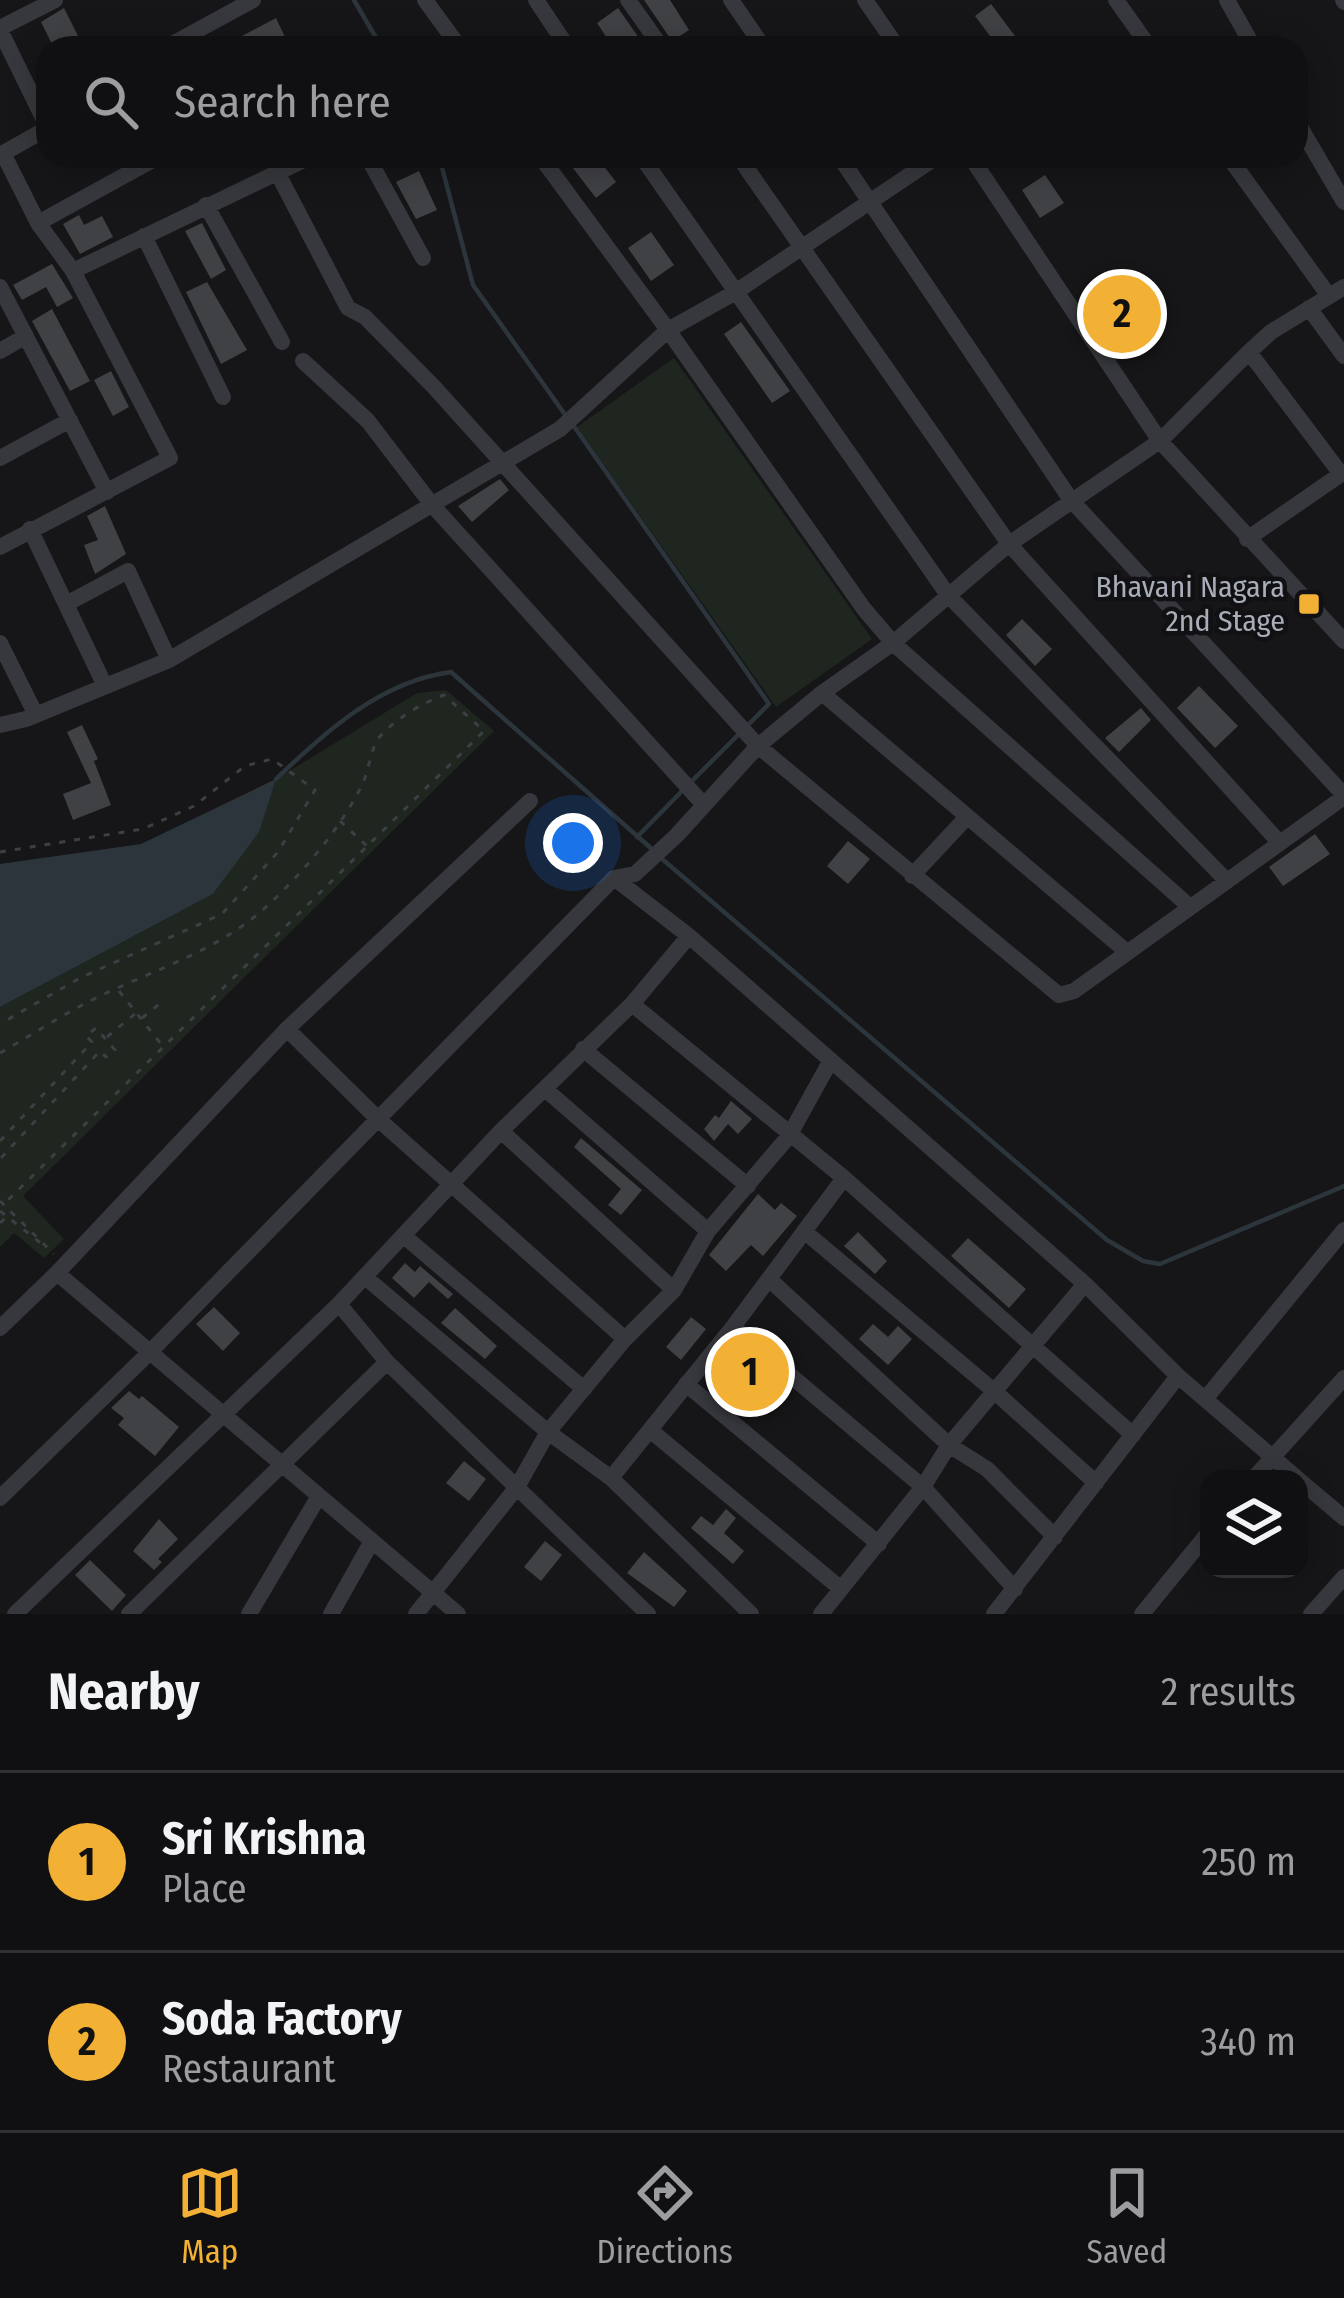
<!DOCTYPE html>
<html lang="en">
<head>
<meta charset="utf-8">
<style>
	:root { --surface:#101012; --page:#19191b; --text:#f1f3f6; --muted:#9c9d9f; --line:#303032; --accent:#f2b134 }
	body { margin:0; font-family:"Fira Sans Condensed",sans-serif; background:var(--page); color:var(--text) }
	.controls { position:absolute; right:36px; bottom:36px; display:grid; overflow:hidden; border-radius:24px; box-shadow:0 6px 30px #0003 }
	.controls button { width:108px; height:108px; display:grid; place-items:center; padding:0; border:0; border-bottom:3px solid var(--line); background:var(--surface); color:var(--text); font:60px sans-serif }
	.you { position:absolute; left:573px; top:843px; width:42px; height:42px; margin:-30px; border:9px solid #fff; border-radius:50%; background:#1a73e8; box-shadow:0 0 0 18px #1a73e833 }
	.badge { display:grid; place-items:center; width:78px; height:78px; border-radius:50%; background:var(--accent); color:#111; font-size:39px; font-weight:700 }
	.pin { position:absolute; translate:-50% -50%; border:6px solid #fff; box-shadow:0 3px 12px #0006 }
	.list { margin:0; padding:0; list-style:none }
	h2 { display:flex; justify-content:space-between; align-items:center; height:156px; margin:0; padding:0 48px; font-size:51px }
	h2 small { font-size:39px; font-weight:400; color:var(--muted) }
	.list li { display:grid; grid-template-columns:78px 1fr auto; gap:36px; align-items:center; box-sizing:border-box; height:180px; padding:0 48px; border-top:3px solid var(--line) }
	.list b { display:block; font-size:45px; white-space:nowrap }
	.list p { margin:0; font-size:39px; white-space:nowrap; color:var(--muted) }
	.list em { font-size:39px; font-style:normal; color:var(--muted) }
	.icon { flex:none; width:66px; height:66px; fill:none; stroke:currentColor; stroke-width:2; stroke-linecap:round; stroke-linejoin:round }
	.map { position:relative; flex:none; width:1344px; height:1614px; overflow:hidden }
	.search { position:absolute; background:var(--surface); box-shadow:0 6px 30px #0003; left:36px; right:36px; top:36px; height:132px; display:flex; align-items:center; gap:30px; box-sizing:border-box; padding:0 42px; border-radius:36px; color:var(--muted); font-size:45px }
	.sheet { height:516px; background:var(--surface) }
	nav { display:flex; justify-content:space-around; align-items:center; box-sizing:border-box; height:168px; border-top:3px solid var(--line); background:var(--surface); font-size:33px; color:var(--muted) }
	nav a { display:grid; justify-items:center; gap:6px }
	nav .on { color:var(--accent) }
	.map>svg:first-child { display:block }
	.green { fill:#1e261f }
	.water { fill:#2c353c }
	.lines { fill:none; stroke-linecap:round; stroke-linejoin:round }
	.stream { stroke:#2c353c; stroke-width:4.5 }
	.building { fill:#404145 }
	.path { stroke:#3d3f44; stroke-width:3; stroke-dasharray:6 9; stroke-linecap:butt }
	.minor { stroke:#37383d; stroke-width:16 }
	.poi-dot { fill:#f2b134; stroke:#111113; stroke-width:4.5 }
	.labels { text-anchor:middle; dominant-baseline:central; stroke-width:9; stroke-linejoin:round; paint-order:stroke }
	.poi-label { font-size:30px; fill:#a8adb8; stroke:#111113; text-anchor:end }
</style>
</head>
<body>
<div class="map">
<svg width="1344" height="1614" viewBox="0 0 1344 1614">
	<rect width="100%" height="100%" fill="#161618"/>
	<path class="green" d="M674,358l198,281 -96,68 -199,-280z
		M446,690l48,41 -471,465 41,43 -20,19 -30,-25 -14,14v-240l213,-113 45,-62 18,-53 141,-86z"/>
	<path class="water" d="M276,779l-17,53 -46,62 -213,113v-143l141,-20z"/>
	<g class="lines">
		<path class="stream" d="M354,0l28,48
			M439,156l34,129 93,131
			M573,425l196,279 -23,23
			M276,779c49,-47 105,-98 175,-107l202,178
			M691,782l47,-47
			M637,837l46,-47
			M661,858l446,382 36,21 17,3 184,-78"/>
	</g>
	<path class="building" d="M644,0h26l19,30 -17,11z
		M991,4l33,44h-25l-24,-32z
		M64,8l14,28 -24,12 -13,-26z
		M618,8l12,17 16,23h-49l12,-7 -12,-18z
		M276,18l9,19 -21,11h-16l-6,-12z
		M579,156h17l20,26 -20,16 -27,-35z
		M419,171l18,39 -21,9 -20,-37z
		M1045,175l19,28 -24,15 -18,-28z
		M79,215l5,10 18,-9 11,21 -33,17 -17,-30z
		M202,223l24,47 -15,9 -26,-48z
		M651,232l23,33 -23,16 -23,-33z
		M52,264l21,34 -16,9 -11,-20 -24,13 -9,-15z
		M207,282l40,68 -26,14 -35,-72z
		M52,309l38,72 -20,10 -38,-70z
		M741,322l49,69 -18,12 -48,-69z
		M111,371l18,36 -16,9 -19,-36z
		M500,479l9,11 -37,32 -14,-16z
		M105,506l21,48 -31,20 -11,-29 14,-5 -11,-24z
		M1022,619l30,30 -17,17 -29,-31z
		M1199,686l39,40 -23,22 -38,-40z
		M1141,708l10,12 -32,32 -14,-14z
		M82,725l16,34 -4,2 17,44 -38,15 -10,-26 28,-11 -24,-51z
		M1315,834l15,20 -47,32 -14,-19z
		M848,841l22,18 -22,25 -21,-18z
		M731,1101l21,18 -14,15 -10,-10 -14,17 -10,-12 11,-14 4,3z
		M581,1138l61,52 -21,25 -13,-10 13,-16 -47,-42z
		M758,1194l17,16 6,-7 16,13 -34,40 -12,-11 -25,26 -17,-16z
		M858,1232l29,29 -12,13 -31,-28z
		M968,1238l58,51 -17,19 -58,-52z
		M405,1263l10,9 5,-6 33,28 -5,5 -19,-17 -15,16 -22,-20z
		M214,1307l26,26 -17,18 -27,-27z
		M455,1308l42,38 -12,13 -44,-36z
		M691,1317l15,12 -25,31 -15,-13z
		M873,1324l15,13 10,-11 14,13 -24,26 -29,-26z
		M750,1361l10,10 -26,36 -14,-12z
		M129,1391l10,8 3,-3 37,31 -24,29 -37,-31 6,-7 -13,-10z
		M464,1461l22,18 -17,22 -23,-18z
		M726,1509l10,9 -12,15 20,18 -11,13 -42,-36 10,-12 12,9z
		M159,1519l19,20 -20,20 4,3 -8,8 -21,-19z
		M545,1541l17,14 -21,26 -17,-14z
		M644,1552l43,39 -13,16 -47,-34z
		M90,1560l36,35 -14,16 -37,-36z"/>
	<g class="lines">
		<path class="path" d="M340,821l28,26
			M0,852l143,-23 51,-23 51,-40 27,-7 43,31 -37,62 -56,62 -142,64 -80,46
			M119,991l42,53
			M142,1018l21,-17
			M107,1037l29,-24
			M0,1053c32,-18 63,-39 96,-55 57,-28 122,-47 170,-91 36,-33 74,-78 96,-122 8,-16 8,-39 20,-51 17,-17 40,-31 62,-39l40,36 -480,473
			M0,1141l92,-99 -6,-6 10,-8 19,22 -9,7 -6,-6 -100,108
			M0,1201l54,53
			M0,1211l47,37
			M0,1223l12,-11"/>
		<path class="minor" d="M425,0l35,48
			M536,0l32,48
			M628,0l34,48
			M731,0l33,48
			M865,0l33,48
			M1116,0l34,48
			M1227,0l27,48
			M1343,0l1,2
			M0,28l55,-28
			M0,30l48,98
			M165,48l88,-48
			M1296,120l48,82
			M0,155l48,-27
			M367,156l56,102
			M540,156l128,174 196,279 29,34 296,263
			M641,156l307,439 277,284
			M738,156l271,388 270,298
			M839,156l232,344 273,295
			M970,156l190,285 184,200
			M1228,156l101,140
			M278,174l70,134 17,9 69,70 324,359 301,249 15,-4 270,-194
			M206,205l76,137
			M38,223l122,-67
			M144,236l79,161
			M73,271l239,-115
			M0,287l107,205
			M1309,308l35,48
			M0,351l26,-15
			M1249,352l22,-20 73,-45
			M303,361l65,60 65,85 271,299
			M0,458l70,-38
			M30,529l75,157
			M1247,539l97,-67
			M0,547l170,-89 -97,-187 -35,-48 -35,-70
			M66,604l62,-33 41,89
			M0,643l36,72
			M822,693l305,259
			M0,725l26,-6 143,-59 391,-231 108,-99 66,-37 204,-137
			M912,876l54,-58
			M614,878l75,58 268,235 128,113 93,92 120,103
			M632,1004l212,174 289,257
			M287,1029l91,90 247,220
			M583,1049l165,137
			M545,1089l163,142
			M501,1131l173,159
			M804,1231l190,160 102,92
			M404,1236l180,153
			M57,1273l401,341
			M365,1277l183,155 63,46 140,136
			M769,1279l180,166 38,24 68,68
			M339,1304l48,58 261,252
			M733,1327l190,160 -102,127
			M0,1328l57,-55 230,-244 243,-228
			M686,1384l193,160
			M1206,1398l138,-168
			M650,1430l190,158
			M611,1478l122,-151 111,-149
			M1253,1479l91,-101
			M1299,1480l45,38
			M0,1498l150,-146 464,-474 21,-4 42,-39 81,-89 64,-53 71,-50 116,-99 151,-103 89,-89 92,122
			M1015,1589l-92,-102 26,-42 136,-161
			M15,1614l324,-310 162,-173 131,-127 57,-68
			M129,1614l258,-252
			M249,1614l70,-118
			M331,1614l41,-73
			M416,1614l101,-127 31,-55 77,-93 49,-49 34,-59 81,-95 42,-76
			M994,1614l184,-238
			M1142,1614l67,-82
			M1311,1614l33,-37"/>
	</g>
	<rect class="poi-dot" x="1297" y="592" width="24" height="24" rx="6"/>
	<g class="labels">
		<g class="poi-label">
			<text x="1285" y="587">Bhavani Nagara<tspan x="1285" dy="34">2nd Stage</tspan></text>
		</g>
	</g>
</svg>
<div class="controls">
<button><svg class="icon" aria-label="layers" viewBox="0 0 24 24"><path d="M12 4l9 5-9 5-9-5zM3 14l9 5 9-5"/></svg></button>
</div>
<div class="you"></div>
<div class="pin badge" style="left:750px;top:1372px">1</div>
<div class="pin badge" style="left:1122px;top:314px">2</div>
<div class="search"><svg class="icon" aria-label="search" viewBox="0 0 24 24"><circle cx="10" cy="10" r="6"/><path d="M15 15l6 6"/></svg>Search here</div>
</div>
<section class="sheet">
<h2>Nearby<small>2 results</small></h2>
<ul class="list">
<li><span class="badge">1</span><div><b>Sri Krishna</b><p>Place</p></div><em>250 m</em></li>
<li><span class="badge">2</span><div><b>Soda Factory</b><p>Restaurant</p></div><em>340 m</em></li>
</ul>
</section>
<nav>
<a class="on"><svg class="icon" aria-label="map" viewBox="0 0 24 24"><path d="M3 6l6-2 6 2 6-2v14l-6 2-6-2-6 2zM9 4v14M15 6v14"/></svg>Map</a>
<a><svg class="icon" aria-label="directions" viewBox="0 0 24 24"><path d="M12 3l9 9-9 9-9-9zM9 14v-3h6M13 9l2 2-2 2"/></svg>Directions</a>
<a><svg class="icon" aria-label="saved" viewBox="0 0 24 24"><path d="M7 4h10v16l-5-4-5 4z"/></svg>Saved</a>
</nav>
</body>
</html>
